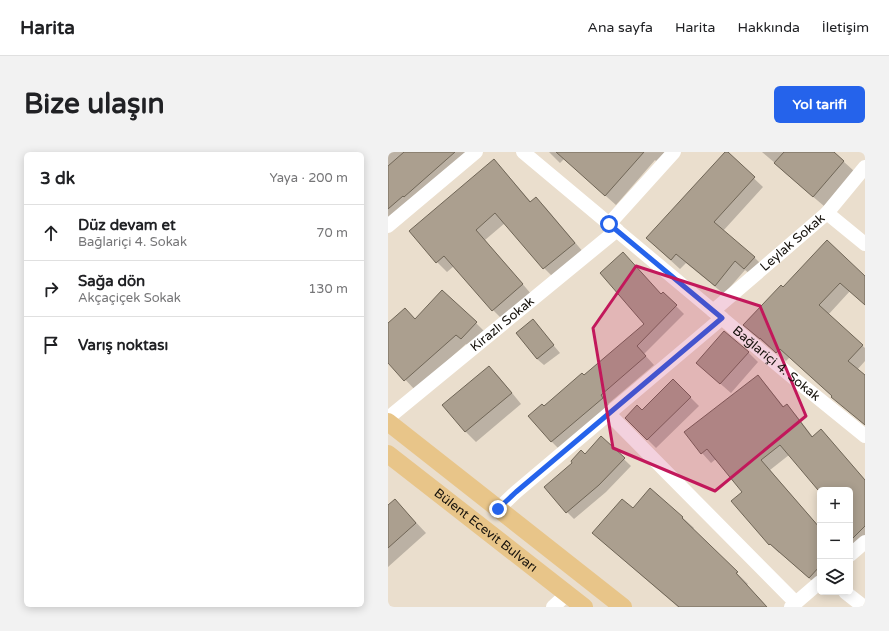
<!DOCTYPE html>
<html lang="tr">
<head>
<meta charset="utf-8">
<style>
	:root { --surface:#fff; --page:#f2f2f2; --text:#202124; --muted:#757577; --line:#e0e0e0; --accent:#2563eb }
	body { margin:0; font-family:"Varela Round",sans-serif; background:var(--page); color:var(--text) }
	.controls { position:absolute; right:12px; bottom:12px; display:grid; overflow:hidden; border-radius:6px; box-shadow:0 2px 10px #0003 }
	.controls button { width:36px; height:36px; display:grid; place-items:center; padding:0; border:0; border-bottom:1px solid var(--line); background:var(--surface); color:var(--text); font:20px sans-serif }
	.stop { position:absolute; width:12px; height:12px; margin:-9px; border:3px solid #2563eb; border-radius:50%; background:#fff }
	.stop.end { background:#2563eb; border-color:#fff; box-shadow:0 1px 4px #0008 }
	.list { margin:0; padding:0; list-style:none }
	h2 { display:flex; justify-content:space-between; align-items:center; height:52px; margin:0; padding:0 16px; font-size:17px }
	h2 small { font-size:13px; font-weight:400; color:var(--muted) }
	.list li { display:grid; grid-template-columns:26px 1fr auto; gap:12px; align-items:center; box-sizing:border-box; height:56px; padding:0 16px; border-top:1px solid var(--line) }
	.list b { display:block; font-size:15px; white-space:nowrap }
	.list p { margin:0; font-size:13px; white-space:nowrap; color:var(--muted) }
	.list em { font-size:13px; font-style:normal; color:var(--muted) }
	.icon { flex:none; width:22px; height:22px; fill:none; stroke:currentColor; stroke-width:2; stroke-linecap:round; stroke-linejoin:round }
	.map { position:relative; flex:none; width:477px; height:455px; overflow:hidden; border-radius:6px }
	header { display:flex; align-items:center; gap:24px; box-sizing:border-box; height:56px; padding:0 20px; background:var(--surface); border-bottom:1px solid var(--line) }
	header strong { font-size:19px }
	nav { display:flex; gap:22px; margin-inline-start:auto; font-size:14px }
	.intro { display:flex; align-items:center; justify-content:space-between; box-sizing:border-box; height:96px; padding:0 24px }
	h1 { margin:0; font-size:28px }
	.button { padding:10px 18px; border-radius:6px; background:var(--accent); color:#fff; font-size:14px; font-weight:700 }
	main { display:flex; gap:24px; padding:0 24px }
	aside { flex:1; background:var(--surface); border-radius:6px; box-shadow:0 2px 10px #0003 }
	.map>svg:first-child { display:block }
	.shadow { fill:#0003 }
	.building { fill:#ab9f8f; stroke:#706657 }
	.lines { fill:none; stroke-linecap:round; stroke-linejoin:round }
	.minor { stroke:#fff; stroke-width:14 }
	.major { stroke:#e8c589; stroke-width:18 }
	.route { stroke:#2563eb; stroke-width:5 }
	.marked { fill:#c2185b; fill-opacity:0.2; stroke:#c2185b; stroke-width:3; stroke-linejoin:round }
	.labels { text-anchor:middle; dominant-baseline:central; stroke-width:3; stroke-linejoin:round; paint-order:stroke }
	.street-label { font-size:13px; fill:#16120c; stroke:#eadecd }
</style>
</head>
<body>
<header>
<strong>Harita</strong>
<nav><a>Ana sayfa</a><a>Harita</a><a>Hakkında</a><a>İletişim</a></nav>
</header>
<div class="intro"><h1>Bize ulaşın</h1><a class="button">Yol tarifi</a></div>
<main>
<aside>
<h2>3 dk<small>Yaya · 200 m</small></h2>
<ul class="list">
<li><svg class="icon" aria-label="ahead" viewBox="0 0 24 24"><path d="M12 20V5M6 11l6-6 6 6"/></svg><div><b>Düz devam et</b><p>Bağlariçi 4. Sokak</p></div><em>70 m</em></li>
<li><svg class="icon" aria-label="right" viewBox="0 0 24 24"><path d="M7 20v-9h11M14 6l5 5-5 5"/></svg><div><b>Sağa dön</b><p>Akçaçiçek Sokak</p></div><em>130 m</em></li>
<li><svg class="icon" aria-label="arrive" viewBox="0 0 24 24"><path d="M6 21V4h12l-3 4 3 4H6"/></svg><div><b>Varış noktası</b></div></li>
</ul>
</aside>
<div class="map">
<svg width="477" height="455" viewBox="0 0 477 455">
	<rect width="100%" height="100%" fill="#eadecd"/>
	<path class="shadow" d="M0,0h86l-86,75z
		M161,0h116l-9,9 -1,-1 -39,45 -52,-46 -4,4z
		M338,0l37,35 -40,44 31,26 9,9 -9,11 -9,-7 -21,24 -38,-31 -6,6 -24,-22z
		M374,0h71l21,19 -30,35 -39,-33 -10,-10z
		M106,9l10,10 27,31 5,-4 10,10 38,45 -30,25 -10,-10 -39,-45 -20,17 47,55 -29,25 -10,-10 -39,-44 -7,6 -10,-10z
		M477,125v27l-15,-13 -22,24 37,33v13l-8,9 8,7v48l-23,-19 -9,-9v-1l-43,-39 -4,4 -16,-15 -1,1 -16,-13 -8,-9 38,-36z
		M275,141l21,21 -40,40 10,11 -46,39 3,3 -51,43 -8,-8 -8,-35 40,-31 62,-52 15,-29z
		M28,168l60,3 10,10 -15,16 -5,-5 -51,46 -27,-29v-37z
		M151,176l21,25 -16,12 -7,-6 -20,-26z
		M360,200l10,10 -27,31 -23,-20z
		M101,215l10,10 22,27 -45,38 -10,-10 -23,-27z
		M370,224l9,10 17,21 2,-2 10,10 17,22 8,-7 9,10 35,40v65l-15,15v-70h-30l-31,-35 -19,15 50,58 -1,59 -39,-34h-1l-9,-9 -27,-52 -27,-33 -5,4 -9,-10z
		M285,228l26,26 -43,42 -30,-30 16,-7z
		M213,285l30,29 -25,26 -32,27 -7,-7 7,-49 11,-8z
		M7,348l31,33 -38,34v-61z
		M245,358l49,7 12,11 -2,2 56,54 -1,1 20,22h-89l-73,-63 -12,-11z"/>
	<path class="building" d="M16,0h51l-51,45 -1,-1 -15,13v-43z
		M168,0h88l-39,44z
		M337,0h3l27,25 -41,45 41,35 -11,12 -9,-8 -20,25 -39,-32 -5,6 -25,-22z
		M396,0h50l10,9 -31,36 -39,-34z
		M106,7l36,43 6,-5 39,46 -32,26 -48,-56 -19,17 47,54 -31,27 -48,-55 -8,7 -27,-32z
		M439,88l38,36v29l-25,-22 -21,22 44,40 -15,16 17,14v50l-34,-28 1,-1 -52,-47 -4,4 -16,-15v1l-17,-14 38,-40 2,2z
		M235,100l38,42 2,-2 14,13 -40,41 9,10 -45,39 2,3 -52,44 -23,-26 14,-12 2,2 38,-33 2,2 60,-51 -44,-51z
		M54,138l35,32 -16,17 -5,-4 -52,46 -16,-18v-40l17,-15 10,11z
		M145,167l21,26 -17,14 -21,-26z
		M336,179l25,21 -29,32 -24,-21z
		M101,214l23,27 -47,39 -23,-27z
		M370,223l25,32 4,-3 25,33 9,-8 44,51v46l-15,15v-51h-32l-38,-45 -19,15 59,68v38l-11,12 -39,-34 -1,1 -38,-44 11,-9 -35,-43 -6,5 -17,-22z
		M285,227l18,18 -44,43 -22,-22 12,-13 5,5z
		M213,284l24,22 -26,27 -33,28 -22,-26 28,-24 -1,-2 10,-11 4,4z
		M262,336l33,29 -1,1 56,54 -2,1 31,34h-88l-87,-74 30,-34 11,9z
		M7,347l21,24 -28,25v-43z"/>
	<g class="lines">
		<g class="minor">
			<path id="s1" d="M135,0l274,229 68,55"/>
			<path d="M439,61l38,31"/>
			<path d="M221,72l65,-72"/>
			<path d="M0,74l88,-74"/>
			<path id="s2" d="M325,159l114,-98 38,-46"/>
			<path d="M221,262l187,189"/>
			<path id="s3" d="M0,266l229,-188"/>
			<path d="M110,357l18,-17 206,-174"/>
			<path d="M462,403l15,-13"/>
			<path d="M457,440l19,15"/>
			<path d="M165,455l14,-13"/>
			<path d="M403,455l29,-25"/>
		</g>
		<g class="major">
			<path d="M0,270l235,185"/>
			<path id="s4" d="M0,302l196,153"/>
		</g>
	</g>
	<g class="lines">
		<path class="route" d="M110,357l18,-17 206,-174 -113,-94"/>
	</g>
	<path class="marked" d="M248,114l124,40 46,110 -91,75 -102,-43 -20,-120z"/>
	<g class="labels">
		<g class="street-label">
			<text stroke="none"><textPath href="#s2" startOffset="105">Leylak Sokak</textPath></text>
			<text stroke="none"><textPath href="#s3" startOffset="148">Kirazlı Sokak</textPath></text>
			<text stroke="none"><textPath href="#s1" startOffset="330">Bağlariçi 4. Sokak</textPath></text>
			<text stroke="none"><textPath href="#s4" startOffset="124">Bülent Ecevit Bulvarı</textPath></text>
		</g>
	</g>
</svg>
<div class="controls">
<button>+</button>
<button>−</button>
<button><svg class="icon" aria-label="layers" viewBox="0 0 24 24"><path d="M12 4l9 5-9 5-9-5zM3 14l9 5 9-5"/></svg></button>
</div>
<div class="stop" style="left:221px;top:72px"></div>
<div class="stop end" style="left:110px;top:357px"></div>
</div>
</main>
</body>
</html>
